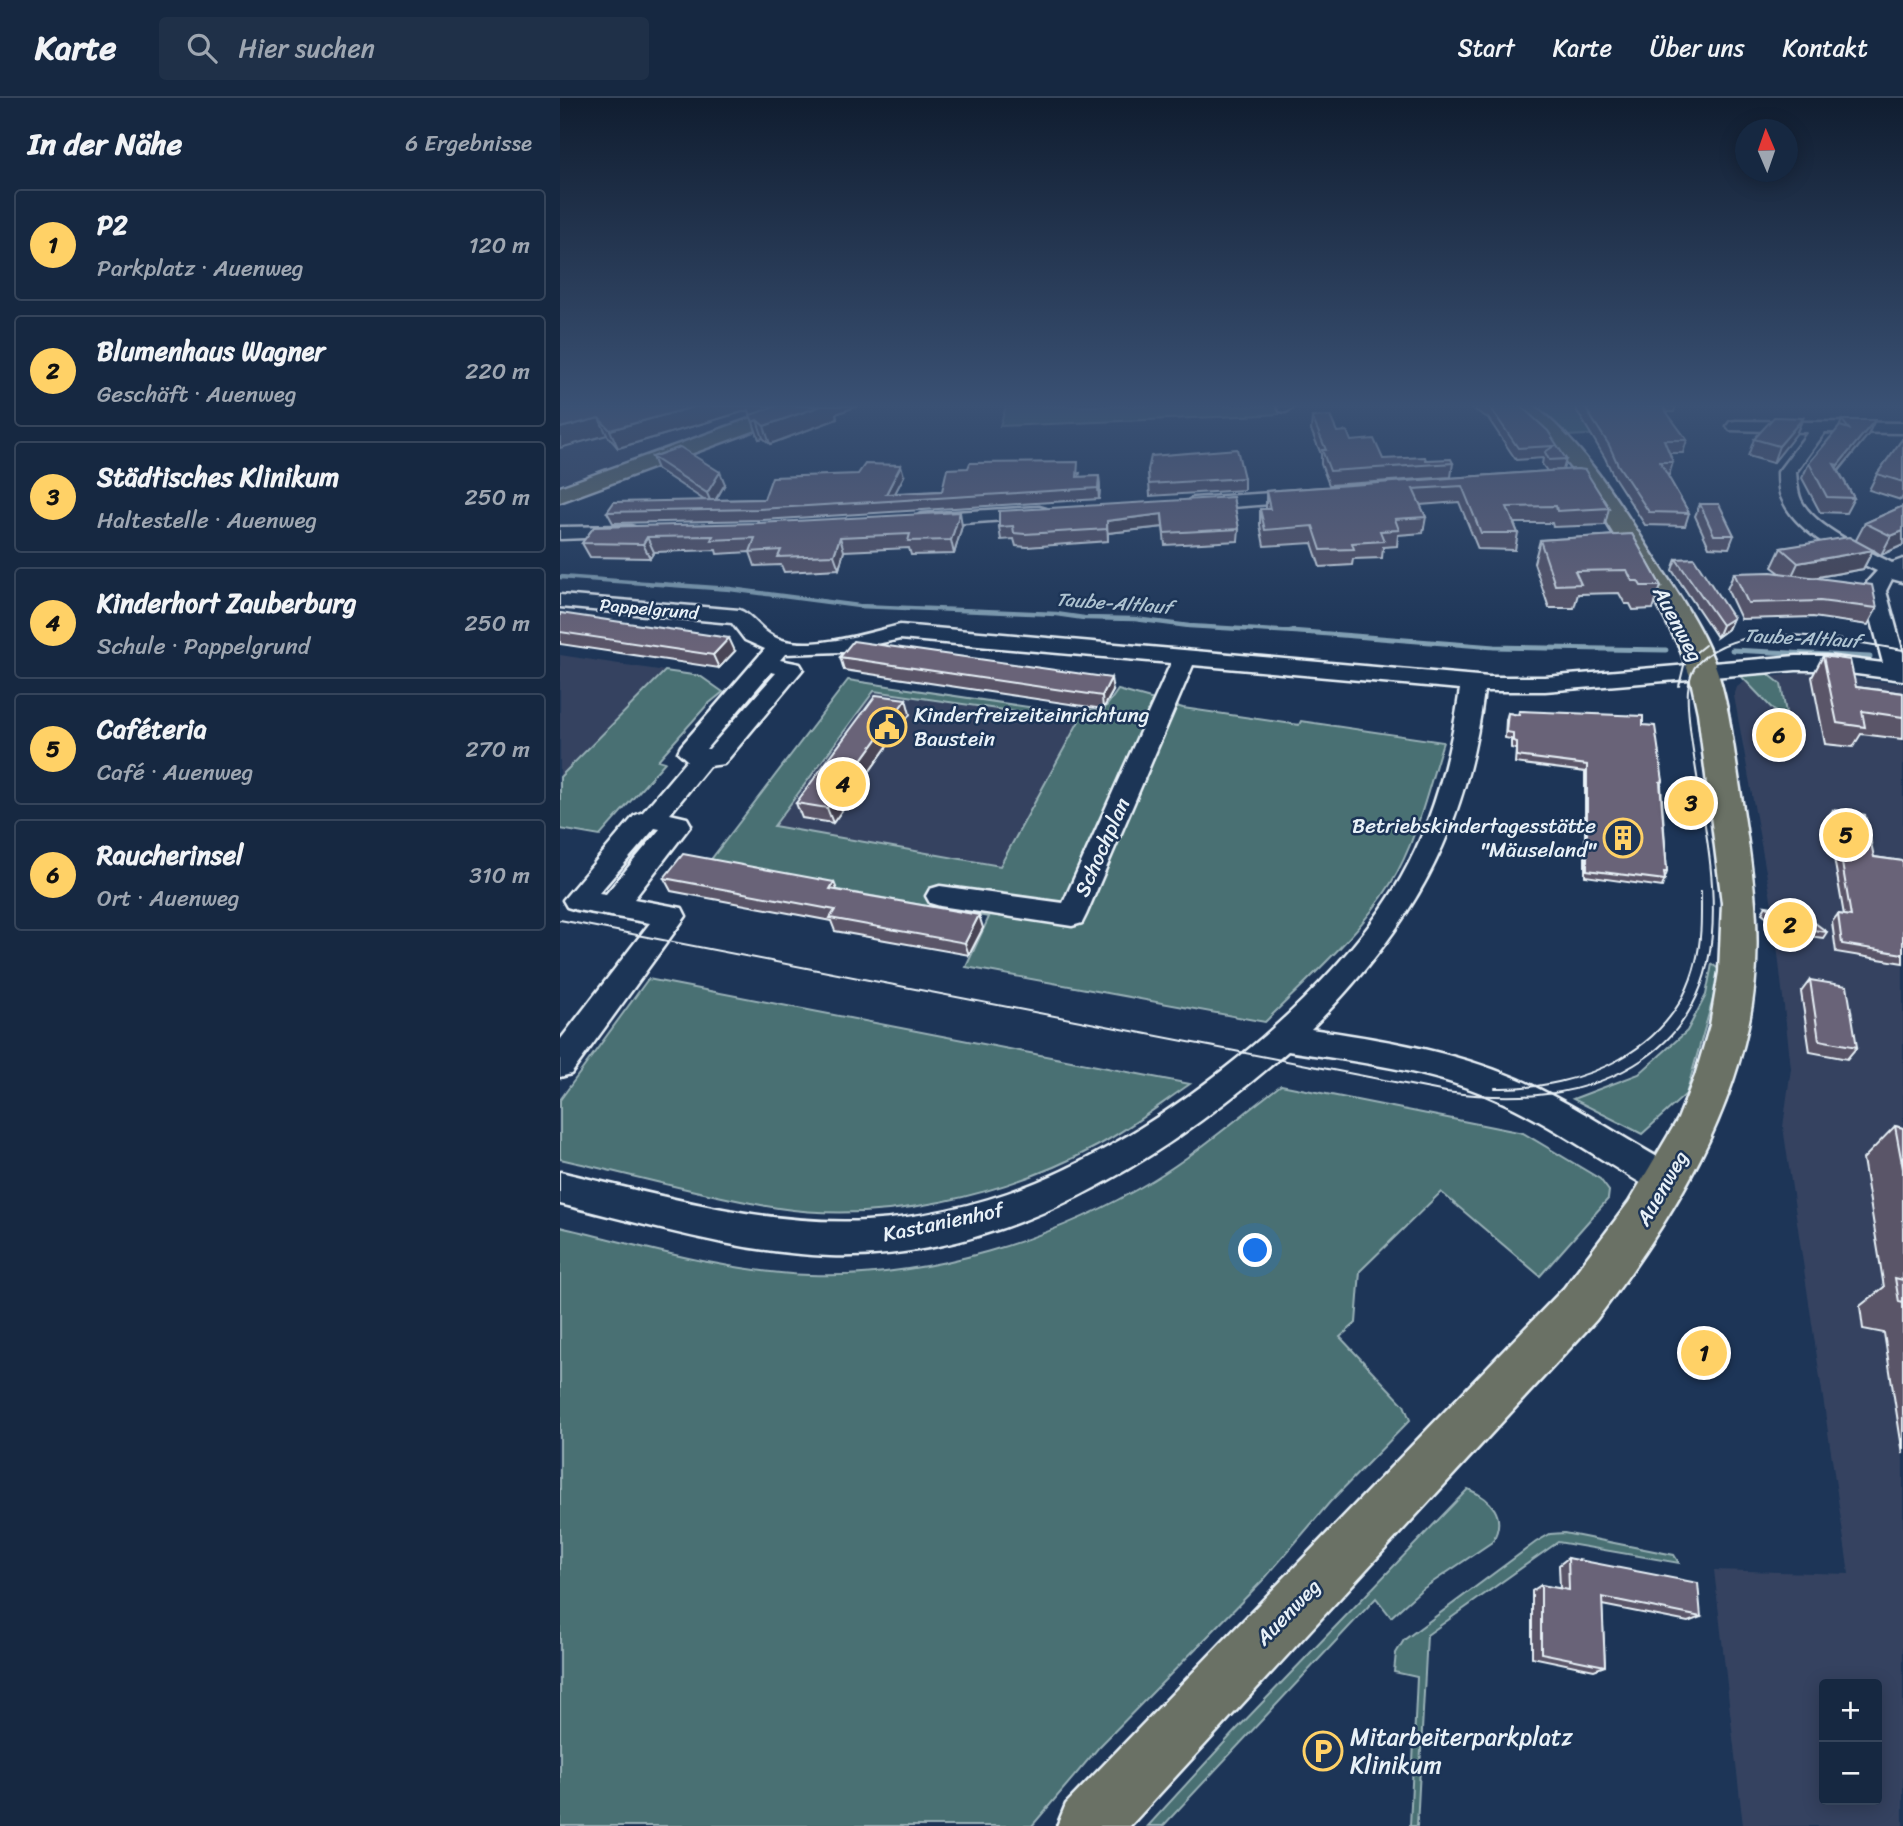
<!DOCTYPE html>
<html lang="de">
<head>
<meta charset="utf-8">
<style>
	:root { --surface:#162841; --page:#1f3048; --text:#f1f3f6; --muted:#9ea6b1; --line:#35445a; --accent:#ffd166 }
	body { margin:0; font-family:Sriracha,sans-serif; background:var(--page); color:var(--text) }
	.controls { position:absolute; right:21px; bottom:21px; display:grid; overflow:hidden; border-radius:7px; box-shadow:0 4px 18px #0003 }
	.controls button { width:63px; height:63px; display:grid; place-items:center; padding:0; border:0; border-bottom:2px solid var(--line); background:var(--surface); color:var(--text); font:35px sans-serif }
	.compass { position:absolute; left:1175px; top:21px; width:63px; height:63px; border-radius:50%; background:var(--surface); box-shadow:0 4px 18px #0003; rotate:358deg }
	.you { position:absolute; left:696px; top:1153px; width:24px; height:24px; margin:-18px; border:5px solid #fff; border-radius:50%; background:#1a73e8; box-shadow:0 0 0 10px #1a73e833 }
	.badge { display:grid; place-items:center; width:46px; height:46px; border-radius:50%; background:var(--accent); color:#111; font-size:23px; font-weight:700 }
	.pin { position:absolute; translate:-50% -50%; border:4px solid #fff; box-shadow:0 2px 7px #0006 }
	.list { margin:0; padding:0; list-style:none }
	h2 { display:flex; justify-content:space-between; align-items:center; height:91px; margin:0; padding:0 28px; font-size:30px }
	h2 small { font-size:23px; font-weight:400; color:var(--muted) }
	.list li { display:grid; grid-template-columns:46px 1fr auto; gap:21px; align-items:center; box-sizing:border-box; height:112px; margin:0 14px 14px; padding:0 14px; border:2px solid var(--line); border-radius:7px }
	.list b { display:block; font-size:26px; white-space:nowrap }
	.list p { margin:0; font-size:23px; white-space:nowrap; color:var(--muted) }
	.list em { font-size:23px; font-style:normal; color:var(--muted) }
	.icon { flex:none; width:38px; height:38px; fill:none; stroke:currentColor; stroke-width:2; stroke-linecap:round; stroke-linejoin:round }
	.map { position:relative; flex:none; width:1343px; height:1728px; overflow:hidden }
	header { display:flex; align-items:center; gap:42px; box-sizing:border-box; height:98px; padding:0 35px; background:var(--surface); border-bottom:2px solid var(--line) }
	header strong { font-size:33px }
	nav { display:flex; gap:38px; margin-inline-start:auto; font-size:24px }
	.search { width:490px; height:63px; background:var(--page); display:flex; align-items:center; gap:18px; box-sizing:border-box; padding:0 24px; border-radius:7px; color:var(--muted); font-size:26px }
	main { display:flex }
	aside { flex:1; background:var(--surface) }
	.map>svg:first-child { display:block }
	.built { fill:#344361; fill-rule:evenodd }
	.green { fill:#486f73; stroke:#98b0b6; stroke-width:2; fill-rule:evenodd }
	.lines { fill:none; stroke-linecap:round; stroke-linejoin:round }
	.stream-far1 { stroke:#84a2b5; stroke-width:4.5 }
	.stream { stroke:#84a2b5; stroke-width:5 }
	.minor-casing { stroke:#e8f1f8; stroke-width:5 }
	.major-casing { stroke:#e8f1f8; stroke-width:5 }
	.minor { fill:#1d3557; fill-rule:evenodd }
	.major { fill:#6b7165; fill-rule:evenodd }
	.tram { stroke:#e8f1f8; stroke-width:2 }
	.wall { fill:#5a5567; stroke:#e8f1f8; stroke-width:2 }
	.shaded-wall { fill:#4a4554; stroke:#e8f1f8; stroke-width:2 }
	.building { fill:#696378; stroke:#e8f1f8; stroke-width:2 }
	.labels { text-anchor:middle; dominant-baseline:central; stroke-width:5; stroke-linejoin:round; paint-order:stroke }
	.far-street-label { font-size:18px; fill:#e8f1f8; stroke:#1d3557 }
	.far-water-label { font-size:19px; font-style:italic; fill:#aec3d1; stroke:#1d3557 }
	.street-label { font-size:21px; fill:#e8f1f8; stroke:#1d3557 }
	.poi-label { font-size:21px; fill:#e8f1f8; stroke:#1d3557; text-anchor:start }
	.near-poi-label { font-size:24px; fill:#e8f1f8; stroke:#1d3557; text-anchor:start }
</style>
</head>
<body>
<header>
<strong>Karte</strong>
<div class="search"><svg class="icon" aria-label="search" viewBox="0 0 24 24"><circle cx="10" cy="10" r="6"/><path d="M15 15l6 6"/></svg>Hier suchen</div>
<nav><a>Start</a><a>Karte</a><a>Über uns</a><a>Kontakt</a></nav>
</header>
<main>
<aside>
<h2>In der Nähe<small>6 Ergebnisse</small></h2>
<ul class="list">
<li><span class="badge">1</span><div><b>P2</b><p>Parkplatz · Auenweg</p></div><em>120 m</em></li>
<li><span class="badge">2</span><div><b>Blumenhaus Wagner</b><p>Geschäft · Auenweg</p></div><em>220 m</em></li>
<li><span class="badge">3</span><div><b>Städtisches Klinikum</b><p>Haltestelle · Auenweg</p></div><em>250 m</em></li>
<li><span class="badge">4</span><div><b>Kinderhort Zauberburg</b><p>Schule · Pappelgrund</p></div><em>250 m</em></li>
<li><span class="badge">5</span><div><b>Caféteria</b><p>Café · Auenweg</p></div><em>270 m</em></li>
<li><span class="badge">6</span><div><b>Raucherinsel</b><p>Ort · Auenweg</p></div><em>310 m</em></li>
</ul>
</aside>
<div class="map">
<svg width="1343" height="1728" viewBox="0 0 1343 1728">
	<rect width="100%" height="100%" fill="#1d3557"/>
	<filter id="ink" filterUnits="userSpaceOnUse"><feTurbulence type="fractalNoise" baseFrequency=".0143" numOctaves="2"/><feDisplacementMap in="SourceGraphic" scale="14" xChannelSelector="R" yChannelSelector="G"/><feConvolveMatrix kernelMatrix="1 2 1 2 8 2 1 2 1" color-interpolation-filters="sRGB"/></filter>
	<g filter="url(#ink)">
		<path class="built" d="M0,308h218l-218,78z
			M0,557l105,16 -105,106z
			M1246,574l97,12v1142h-160l-29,-256 135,4 -66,-447 8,-59 -18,-158 -39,-214 3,-9 9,-7zM1264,1586h53v116h-53z
			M314,592l205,31 -79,145 -227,-40z"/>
		<path class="green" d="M446,308h274l-1,8 -15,1 -264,11z
			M982,308h80l20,26 -75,4 -27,-25z
			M105,573l35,5 23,16 -16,13 -49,55 7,2 -65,74 -40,-7v-52z
			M1196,575h11l14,11 7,41 -48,-50z
			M288,582l234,35 5,-6 16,2 15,-21 65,18 116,17 2,-4 142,21c-15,46 -26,99 -52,141 -31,51 -84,97 -126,139l-299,-55 23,-50 -283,-51zM314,593l205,30 -79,145 -226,-40z
			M1152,866l9,7 -35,123 -44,40 -69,-35 66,-25 48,-43 19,-36z
			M88,881l542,105c-31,21 -61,45 -93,62 -92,50 -216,78 -319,62 -73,-12 -146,-33 -218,-49v-59z
			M721,987l242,48 77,46 9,12 -1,8 -68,77 -99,-84 -81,79 -4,52 -16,14 64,68 6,15 -80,82 -65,76 -166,169 -67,79h-472v-599c82,19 165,45 250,48 116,4 244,-35 343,-95 43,-26 87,-64 128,-95z
			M908,1391c23,10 40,27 24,53l-71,48 -30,27 -15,-19 -213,228h-15l87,-95z
			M1004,1435l110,22 5,8 -121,-21 -131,93 -10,191h-7l7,-149 -23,-5 2,-19 8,-13 132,-98 14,-8z"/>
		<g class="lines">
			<path class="stream-far1" d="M0,479l170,12 129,17 197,8 28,4 51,1 54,7 124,7"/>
			<path class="stream" d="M731,533l203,16 172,3
				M1172,552l138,7"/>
			<defs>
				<path id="minor" d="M717,308h16l1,1 -8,5 -6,-1z
					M1176,323l167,2v10l-78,-1 -29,40c1,9 1,19 5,28 14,28 64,49 91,63l11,-4v23l-11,-3 -6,12 17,62v27l-77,-10h-30l-251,21h-61c-18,143 -73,237 -173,338 70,10 141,22 207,50 57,25 108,62 163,91l5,11 -5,11 -12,5 -12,-5c-55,-30 -105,-68 -162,-93 -64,-29 -138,-37 -207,-48 -127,110 -282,210 -458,205 -91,-3 -182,-31 -270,-52v-32c100,23 202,54 306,49 58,-3 117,-17 171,-39 129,-53 294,-183 364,-304 33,-58 50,-124 59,-189l-267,-24 -107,250 -4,8 -10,3 -132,-20 -10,-3 -4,-7 4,-7 10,-3 123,17 108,-240 -271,-24 -60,13 -55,2 -5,6 20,4 3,5 -79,95 -15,2 -39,48 17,4 4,7 -57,74 48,9 4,8 -115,158 -11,3v-37l90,-117 -73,-13 -10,-3 -4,-7 71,-84 9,-4 44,-52 -9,-8 3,-6 84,-97 -20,-9 -13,-17 -172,-16v-12l179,15c14,4 22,24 43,30 32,10 86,-7 118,-15l589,52h56l251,-21h30l57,7 -19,-72 4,-10 9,-10c-33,-16 -79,-36 -95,-72 -4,-8 -4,-18 -4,-27l30,-40 -78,-2 -3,-4 3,-4zM211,574l5,1 -67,76h-3zM95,730l5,1 -54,65 -7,-1z
					M744,393l7,2 3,4 -3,4 -118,9 -10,-6 10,-6z
					M479,409l7,2 3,4 -3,4 -125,9 -10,-6 10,-6z
					M70,428l7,2 3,4 -3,4 -77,3v-12z"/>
				<path id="major" d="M225,308h28l-3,4 -250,92v-15z
					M951,308h23c52,41 85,97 121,153 21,32 44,64 58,100 16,42 20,87 27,130 12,81 26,154 8,237 -23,110 -85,205 -152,294l-466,506h-73l9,-22 498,-516 65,-86 49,-83 17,-43 15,-51 9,-53 3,-69 -24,-190 -8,-37 -11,-30 -21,-40 -79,-128 -30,-36z"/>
			</defs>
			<use href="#minor" class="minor-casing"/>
			<use href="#major" class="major-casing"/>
			<use href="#minor" class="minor"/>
			<use href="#major" class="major"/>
			<path class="tram" d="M1119,588l6,-25 20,-16
				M0,822l886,172c69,9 139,7 199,-34 109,-75 57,-222 45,-330 -2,-20 -7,-50 9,-66 45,-46 147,-21 204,-12
				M935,990c86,2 180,-37 201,-127 6,-23 5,-47 5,-70"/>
		</g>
		<path class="wall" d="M0,308h298l-22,8 1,5 -67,25 -7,-6 -4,1 -10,-29 -131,38 -11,-13z
			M908,308h53l45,53 -3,11 -16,1 -5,-7 1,-6 -27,2 -28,-42z
			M1018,308h98l-2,6h-8l21,28 -4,13h-14l4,9 -4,13h-2l22,38 -4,13 -40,-1 -31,-48 -9,-19 -28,-47z
			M752,319l39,24 32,18 70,4 -2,14 -122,8 -8,-21v-10l-10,-24z
			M1243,320l-7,16 -23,29 -25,-7 6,-17z
			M1282,322l26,15 -29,36 15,27 -8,15 -26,-1 -18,-34 7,-15 29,-33z
			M1343,340v58l-2,4 -32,-10 8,-16z
			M92,359l73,27 -9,16 48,-1 140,-23 -9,17 47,-2 138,-18 -1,4 20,-1 1,12 -1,11 -336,21 -150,3 -6,-11 97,-12 -47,-31z
			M1018,371l31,39 -4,17 -52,2 -1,-4h-38l4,10 -3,17 -37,-1 -19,-47 -39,3 6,12 -3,16 -25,2 -1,11 -14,1 -1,11 -29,1 -1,6 -32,2 -8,-24 -48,3 -4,-21v-16h6v-18z
			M588,372l96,8v12l-94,6z
			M673,399l6,32 -1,12 -73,4 -2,-18 -55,6v8l-81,6 -11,-1 -2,-7 -13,1 -2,-13z
			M1140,406l34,31 -5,13 -20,-1 -14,-31z
			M1343,408v39l-22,10 -8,-5 -10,19 -51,9 65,30 -9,17 -55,-8 -72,2 -14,-30 7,-16h46l-8,-6 9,-19 75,-8 9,-17z
			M402,428l-8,28 -43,1 -2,-7 -65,3 -5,18 -55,3 -3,-7 -26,1 -5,-14 -33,2 -1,-4 -62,2 -4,6 -60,-1 -8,-14 12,-16z
			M1072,436l29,52 -8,23 -20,1 -3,-6h-5l-6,-11 -41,1 -4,14h-25l-15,-45 6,-23z
			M1116,461l57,59 -5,11 -11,8 -45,-67z
			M0,515l175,38 -16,17 -159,-24z
			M1263,558l33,31 47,6v46l-42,-5 -8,13 -28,-3 -13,-67z
			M280,559l273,34 -10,18 -259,-39z
			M959,613l124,14 20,56 -2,5 6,86 -5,15 -77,-11v-104l-70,-9 1,-14 -5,-1v-9l-6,-1 1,-18 2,-7 10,2z
			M350,616l-77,109 -31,-5 -6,-15z
			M1273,712l41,47 29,4v102l-67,-11 -4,-30 6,-8 6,1 -17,-97z
			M104,780l173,12 146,38 -14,27 -134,-24 -4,-10 -160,-30z
			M1206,808l61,26 -4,6 -35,-5 -26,-20z
			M1250,882l47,67 -10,12 -37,-7 -9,-60z
			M1335,1028l8,2v326l-19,-121 -21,-4 -3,-23 24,-19 -21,-128z
			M1008,1460l133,59 -13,5 -86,-17 3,61 -11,4 -62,-13v-66l9,-6 19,4 -1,-24z"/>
		<path class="shaded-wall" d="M137,308h81l-27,10 -2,-6 -131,38 -8,-18z
			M261,308h37l-22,8 1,5 -67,25 -6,-18z
			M39,320l8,17 -47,13v-20z
			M1243,320l-7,16 -23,29 6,-17z
			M197,322l6,18 -4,1 -6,-17z
			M1315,322l-7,15 -37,45 7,-15z
			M341,367l3,11 -13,25 -5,-7z
			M160,374l5,12 -13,21 -5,-12z
			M539,378l1,12 -1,11 -1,-11z
			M400,414l2,14 -8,28 -3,-14z
			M602,416l1,13 -55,6v8l-1,-20z
			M1343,433v14l-22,10 10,-19z
			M87,439l7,15 -4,6 -7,-14z
			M280,439l4,14 -5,18 -5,-14z
			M1313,452l-10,19 -74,13 9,-19z
			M1173,520l-5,11 -11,8 5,-12z
			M169,540l6,13 -16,17 -6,-13z
			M551,580l2,13 -10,18 -1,-13z
			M346,601l4,15 -77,109 -6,-15z
			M274,784l5,13 -9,-6z
			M419,817l4,13 -14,27 -4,-12z"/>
		<path class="building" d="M0,308h137l-87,24 -11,-12 -39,10z
			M217,308h44l-57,20 -7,-6 -4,2 -3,-7z
			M927,308h34l27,25 18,28 -17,1 -4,-8 9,-6 -36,2 -28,-41z
			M1024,308h78l25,34h-23l9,22h-13l29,51 -40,-1 -31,-47 -9,-20z
			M770,318l7,16 10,-1 4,10 23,-2 9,20 42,-2 1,3 25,-1 2,4 -123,8 -8,-21h4l-14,-33z
			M1214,319l29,1 -24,28 -25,-7z
			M1282,322h33l-37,45 -4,-1 20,34 -27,-1 -18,-34 31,-37 9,3z
			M1343,340v44l-26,-8z
			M120,349l40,25 -13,21 -55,-36z
			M677,351l7,29 -95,6 -1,-14 3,-14z
			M518,364l-1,15 22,-1 -1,12 -339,21 -152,3 7,-10 150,-3 8,-22 86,-3 7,-10 36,1 -15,29 56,-3 5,-22 21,-1 2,-5z
			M1018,371l7,1 24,38 -52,3 -1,-5 -49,1 11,26h-37l-19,-47 -49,3 13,28 -31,2 4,11 -19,1 4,10 -32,2 2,6 -33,1 -8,-24 -48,4 -5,-21h10l-4,-18z
			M673,399l6,32 -75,4 -2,-19 -55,7v8l-82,5 -11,-1 -1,-7 -14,1v-16z
			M1140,406h19l15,31h-20z
			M1343,408v25l-12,5 -26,-13z
			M400,414l-9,28 -43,1 2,-7 -70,3 -6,18 -56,2 3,-7 -31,2 5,-14 -44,2 2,-4 -66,1 -4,7 -61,-1 12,-16 164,-4z
			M1072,436l29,52h-20l-3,-5h-6l-5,-11 -52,1 6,13 -26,1 -15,-45z
			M1289,439l24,13 -75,13 -17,-15z
			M1134,460l39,60 -11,7 -46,-66z
			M1211,474l101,13 5,23 -57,-7 -72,2 -14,-30z
			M0,515l169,25 -16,17 -153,-23z
			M293,543l258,37 -9,18 -262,-39z
			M1263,558l27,4 6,27 47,6v24l-41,-6 3,16 -28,-4z
			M316,597l30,4 -79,109 -31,-5z
			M959,613l124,5v9l12,1 8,55 -3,1 7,90h-3l1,8 -78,-10v-105l-70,-9v-14l-4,-1v-8l-7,-1 2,-19 11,2z
			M1273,712l32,5 9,42 29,4v93l-61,-10 -4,-30 13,2z
			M123,756l151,28 -4,7 149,26 -14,28 -135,-25 5,-8 -171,-32z
			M1206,808l33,5 28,21 -35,-5z
			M1250,882l37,6 10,61 -38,-7z
			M1335,1028l8,2v41z
			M1335,1180l8,2v23l-4,-1z
			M1008,1460l130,25 3,34 -99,-20 3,69 -64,-13v-68l28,5z"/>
	</g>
	<linearGradient id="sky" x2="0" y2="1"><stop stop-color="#101d30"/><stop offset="0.56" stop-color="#3a5174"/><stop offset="1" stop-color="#3a5174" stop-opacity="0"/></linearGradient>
	<rect width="1343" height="550" fill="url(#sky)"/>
	<defs>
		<symbol id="civic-ring" viewBox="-11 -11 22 22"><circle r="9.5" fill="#1d3557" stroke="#ffd166" stroke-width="1.5"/><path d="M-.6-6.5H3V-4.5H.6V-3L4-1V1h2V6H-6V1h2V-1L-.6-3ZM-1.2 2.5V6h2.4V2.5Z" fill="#ffd166"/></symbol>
		<symbol id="building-ring" viewBox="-11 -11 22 22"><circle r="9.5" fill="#1d3557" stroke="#ffd166" stroke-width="1.5"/><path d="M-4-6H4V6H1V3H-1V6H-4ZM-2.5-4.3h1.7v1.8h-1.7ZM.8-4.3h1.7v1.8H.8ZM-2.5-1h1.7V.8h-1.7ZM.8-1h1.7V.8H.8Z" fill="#ffd166"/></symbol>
		<symbol id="parking-ring" viewBox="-11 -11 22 22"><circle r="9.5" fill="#1d3557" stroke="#ffd166" stroke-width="1.5"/><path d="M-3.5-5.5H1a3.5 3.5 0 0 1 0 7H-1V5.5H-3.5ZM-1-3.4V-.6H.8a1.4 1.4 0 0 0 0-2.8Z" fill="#ffd166"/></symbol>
	</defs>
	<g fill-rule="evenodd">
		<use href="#civic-ring" x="305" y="607" width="44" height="44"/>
		<use href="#building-ring" x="1041" y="718" width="44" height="44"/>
		<use href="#parking-ring" x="741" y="1631" width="44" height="44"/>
	</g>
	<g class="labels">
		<g class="far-street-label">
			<text transform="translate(89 511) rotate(5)">Pappelgrund</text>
		</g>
		<g class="far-water-label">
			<text transform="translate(554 505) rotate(4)">Taube-Altlauf</text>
			<text transform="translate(1242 540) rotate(3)">Taube-Altlauf</text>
		</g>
		<g class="street-label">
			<text transform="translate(1118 526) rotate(62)">Auenweg</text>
			<text transform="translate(542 749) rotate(-66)">Schochplan</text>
			<text transform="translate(1102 1090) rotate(-60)">Auenweg</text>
			<text transform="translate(383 1124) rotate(-12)">Kastanienhof</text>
			<text transform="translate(728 1514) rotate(-46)">Auenweg</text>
		</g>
		<g class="poi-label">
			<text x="354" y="617">Kinderfreizeiteinrichtung<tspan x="354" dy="24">Baustein</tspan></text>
			<text x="1036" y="728" text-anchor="end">Betriebskindertagesstätte<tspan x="1036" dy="24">"Mäuseland"</tspan></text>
		</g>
		<g class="near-poi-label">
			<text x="790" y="1639">Mitarbeiterparkplatz<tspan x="790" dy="28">Klinikum</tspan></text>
		</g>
	</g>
</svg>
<div class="controls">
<button>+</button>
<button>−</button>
</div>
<svg class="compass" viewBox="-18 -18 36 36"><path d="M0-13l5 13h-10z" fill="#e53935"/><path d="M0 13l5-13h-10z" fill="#9ea6b1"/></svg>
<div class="you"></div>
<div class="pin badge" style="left:1144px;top:1255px">1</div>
<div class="pin badge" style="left:1230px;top:827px">2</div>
<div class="pin badge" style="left:1131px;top:705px">3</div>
<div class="pin badge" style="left:283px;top:686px">4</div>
<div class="pin badge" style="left:1286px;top:737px">5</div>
<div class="pin badge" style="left:1219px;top:637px">6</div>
</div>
</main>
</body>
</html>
